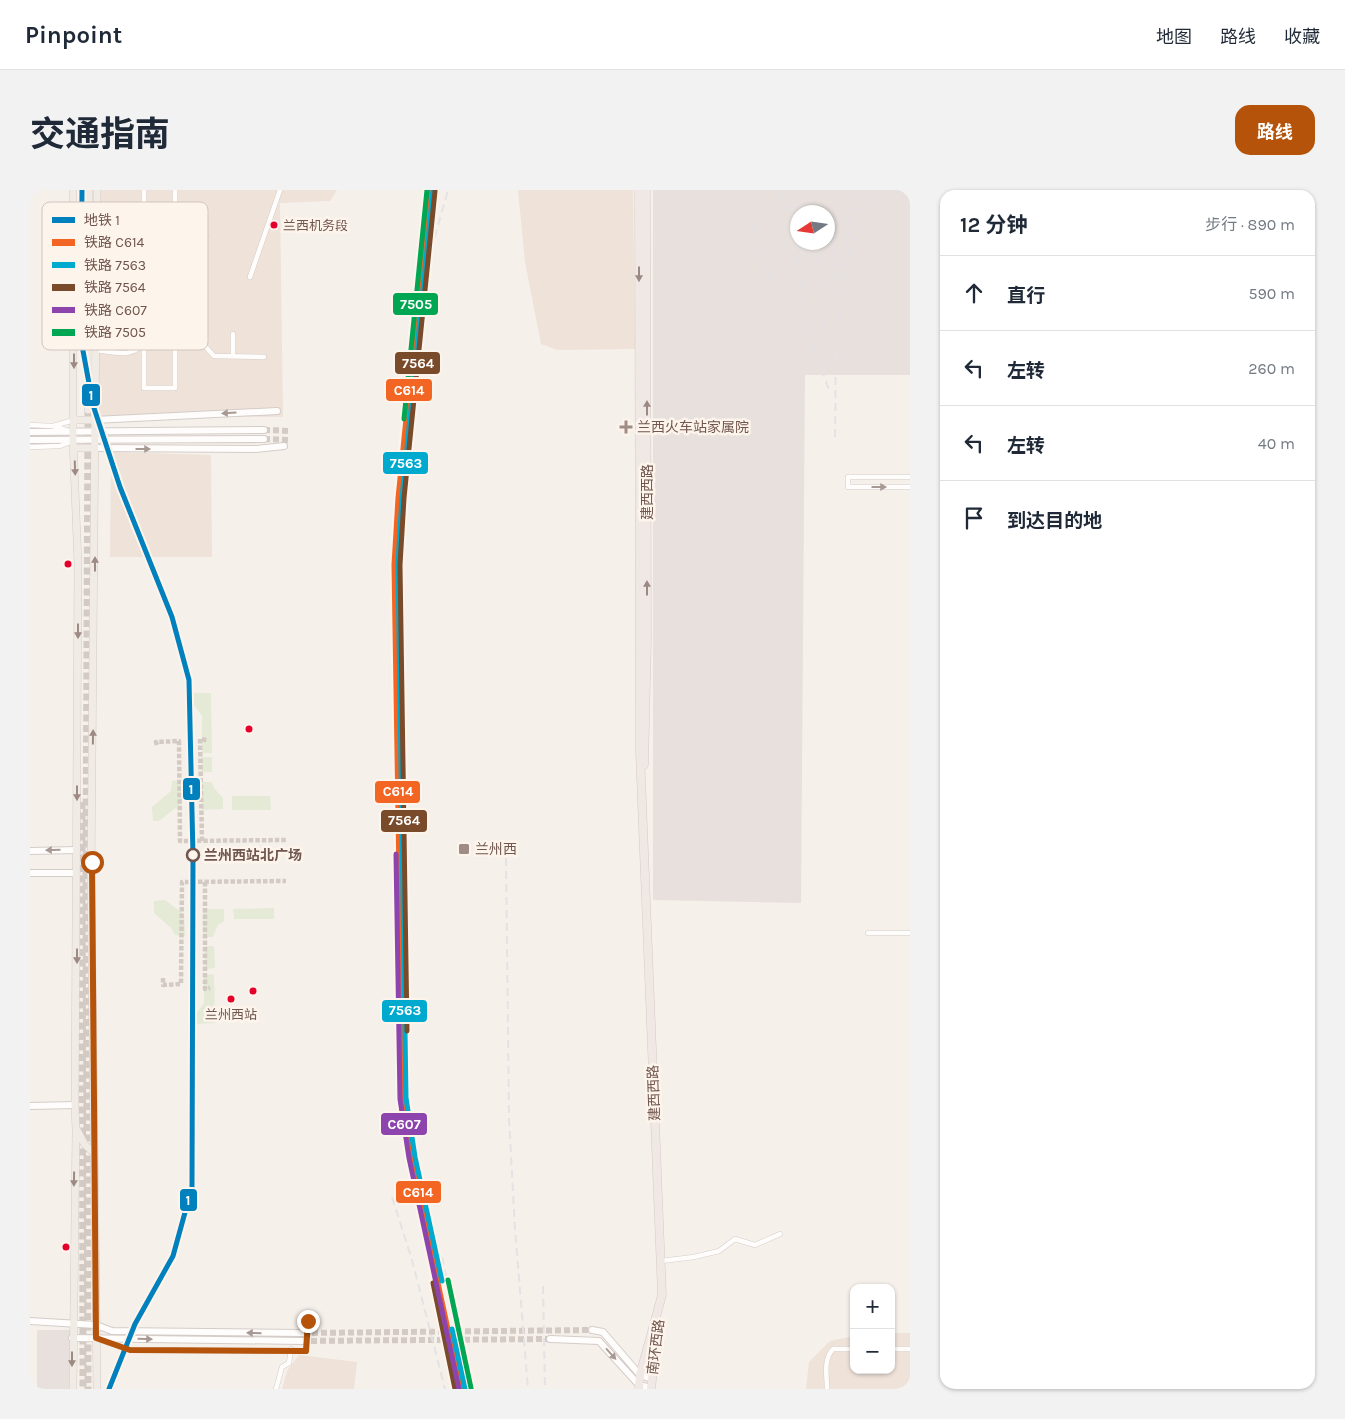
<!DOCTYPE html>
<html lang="zh">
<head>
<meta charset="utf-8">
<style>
	:root { --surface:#fff; --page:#f2f2f3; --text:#1f2937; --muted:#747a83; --line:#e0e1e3; --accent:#b45309 }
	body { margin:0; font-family:Karla,"Noto Sans SC",sans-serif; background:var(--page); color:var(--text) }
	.controls { position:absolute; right:15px; bottom:15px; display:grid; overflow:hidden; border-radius:10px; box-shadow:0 1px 4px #0004 }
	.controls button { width:45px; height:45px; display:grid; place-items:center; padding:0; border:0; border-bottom:1px solid var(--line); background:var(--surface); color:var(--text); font:25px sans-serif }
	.compass { position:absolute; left:760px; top:15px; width:45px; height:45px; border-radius:50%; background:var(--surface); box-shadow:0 1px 4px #0004; rotate:258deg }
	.stop { position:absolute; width:15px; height:15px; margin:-11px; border:4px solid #b45309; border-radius:50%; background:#fff }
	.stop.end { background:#b45309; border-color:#fff; box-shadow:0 1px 5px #0008 }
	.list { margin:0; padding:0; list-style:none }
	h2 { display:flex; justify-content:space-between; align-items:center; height:65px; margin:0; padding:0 20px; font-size:21px }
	h2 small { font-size:16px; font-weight:400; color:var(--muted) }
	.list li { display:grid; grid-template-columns:32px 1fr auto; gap:15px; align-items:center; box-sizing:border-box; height:75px; padding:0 20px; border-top:1px solid var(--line) }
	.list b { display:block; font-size:19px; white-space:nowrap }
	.list em { font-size:16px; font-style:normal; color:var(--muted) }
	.icon { flex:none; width:28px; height:28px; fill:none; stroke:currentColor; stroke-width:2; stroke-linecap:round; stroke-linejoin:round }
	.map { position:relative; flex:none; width:880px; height:1199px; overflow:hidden; border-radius:15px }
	header { display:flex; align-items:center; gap:30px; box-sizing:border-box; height:70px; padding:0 25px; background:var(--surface); border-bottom:1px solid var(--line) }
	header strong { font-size:24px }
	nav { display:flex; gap:28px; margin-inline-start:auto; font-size:18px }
	.intro { display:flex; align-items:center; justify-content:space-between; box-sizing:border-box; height:120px; padding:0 30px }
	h1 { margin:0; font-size:35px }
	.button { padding:12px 22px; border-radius:15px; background:var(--accent); color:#fff; font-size:18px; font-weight:700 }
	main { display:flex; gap:30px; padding:0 30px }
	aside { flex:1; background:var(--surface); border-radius:15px; box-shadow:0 1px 4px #0004 }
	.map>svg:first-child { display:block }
	.residential { fill:#eee2d9 }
	.industrial { fill:#e7e0dc; fill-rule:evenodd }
	.green { fill:#e5ead7 }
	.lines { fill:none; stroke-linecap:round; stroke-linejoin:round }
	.street-tunnel { stroke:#d4cac4; stroke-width:4.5; stroke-dasharray:4.5 2; stroke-linecap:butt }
	.secondary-tunnel { stroke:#d4cac4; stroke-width:6; stroke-dasharray:6 3; stroke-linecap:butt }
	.primary-tunnel { stroke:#d4cac4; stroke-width:7; stroke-dasharray:7 3.5; stroke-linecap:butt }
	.street-casing { stroke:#d5cdc9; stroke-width:5.5 }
	.secondary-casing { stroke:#d4ccc8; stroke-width:8 }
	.primary-casing { stroke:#d4cbc7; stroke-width:8 }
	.highway-casing { stroke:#d4cbc7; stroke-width:9 }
	.street { stroke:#fefdfc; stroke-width:4.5 }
	.secondary { stroke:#fefdfc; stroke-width:6 }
	.primary { stroke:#f1ebe6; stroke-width:7 }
	.highway { stroke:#f0e8e5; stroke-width:8 }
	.rail { stroke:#e4e2e4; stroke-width:2; stroke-dasharray:8 5; stroke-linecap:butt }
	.rail-1-casing { stroke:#fdf4ec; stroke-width:9 }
	.rail-2-casing { stroke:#fdf4ec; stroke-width:9 }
	.rail-3-casing { stroke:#fdf4ec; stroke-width:9 }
	.rail-4-casing { stroke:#fdf4ec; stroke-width:9 }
	.rail-5-casing { stroke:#fdf4ec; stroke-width:9 }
	.rail-1 { stroke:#f26522; stroke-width:5 }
	.rail-2 { stroke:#00a9ce; stroke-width:5 }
	.rail-3 { stroke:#7a4b2a; stroke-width:5 }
	.rail-4 { stroke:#8e44ad; stroke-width:5 }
	.rail-5 { stroke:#00a651; stroke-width:5 }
	.metro-1-casing { stroke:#fdf4ec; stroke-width:9 }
	.metro-1 { stroke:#0080bc; stroke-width:5 }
	.oneway { fill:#9d8983 }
	.oneway2 { fill:#9d8a83 }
	.oneway3 { fill:#a99994 }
	.route { stroke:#b45309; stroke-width:6 }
	.bus-dot { fill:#e4002b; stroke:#fdf4ec; stroke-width:2 }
	.poi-dot { fill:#9f8c85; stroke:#fdf4ec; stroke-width:2 }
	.stop-dot { fill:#fdf4ec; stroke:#70564e; stroke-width:2.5 }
	.labels { text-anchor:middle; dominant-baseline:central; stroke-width:5; stroke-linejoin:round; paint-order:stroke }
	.bus-label { font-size:13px; fill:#70564e; stroke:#fdf4ec; text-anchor:start }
	.poi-label { font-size:14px; fill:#70564e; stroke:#fdf4ec; text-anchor:start }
	.street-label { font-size:14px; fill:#70564e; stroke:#fdf4ec }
	.stop-label { font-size:14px; font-weight:bold; fill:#70564e; stroke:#fdf4ec; text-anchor:start }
	.key { fill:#fdf4ec; stroke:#d3c5bd; stroke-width:1 }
	.key-label { font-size:14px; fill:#70564e }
	.line-badge { stroke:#fdf4ec; stroke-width:2 }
	.badge-label { font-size:14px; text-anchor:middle; font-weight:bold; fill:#fff }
</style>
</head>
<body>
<header>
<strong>Pinpoint</strong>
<nav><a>地图</a><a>路线</a><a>收藏</a></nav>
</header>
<div class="intro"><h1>交通指南</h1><a class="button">路线</a></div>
<main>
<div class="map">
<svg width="880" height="1199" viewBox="0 0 880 1199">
	<rect width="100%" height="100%" fill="#f6f0eb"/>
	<path class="residential" d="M67,0h240l-7,11 -50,2 3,214 -188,-1z
		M488,0h115l2,159 -78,1 -16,-6 -16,-82z
		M81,262l100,3 1,102h-102z
		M861,1143h19v56h-104l3,-27 21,-21 24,-5v34h37z
		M269,1165l58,7 -3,27h-72l5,-18z"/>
	<path class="industrial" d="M623,0h257v185h-105l-4,528 -148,-3zM768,22h30v30h-30z
		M7,1140h33l1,59h-34z"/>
	<path class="green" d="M159,503h22l1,60h-10v-37l-13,-18z
		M172,567h10v15h-10z
		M153,590l-1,23 -23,18h-6l-1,-14 19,-16 1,-10z
		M172,592h10l2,6 9,10v11l-21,1z
		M202,606h38l1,14h-39z
		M135,710l19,14 1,22 -10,-1 -3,-6 -18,-16v-12z
		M244,718v11h-40l-1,-10z
		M173,719h21v12l-6,4 -5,12h-10z
		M175,756h9l1,22 -10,1z
		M184,784l1,49 -22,1v-6l11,-15v-28z"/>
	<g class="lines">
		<path class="street-tunnel" d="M127,555l-1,-3 23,-1 1,100 106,-1
			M172,651l-2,-102 7,1
			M175,692v107l5,-1
			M133,788v7l18,-1 1,-102 104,-1"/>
		<path class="secondary-tunnel" d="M234,240l27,1
			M234,249l26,1
			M273,1143l289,-3
			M272,1151l248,-2"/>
		<path class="primary-tunnel" d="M58,220l-2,466 2,513
			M52,612l1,587"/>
		<defs>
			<path id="street" d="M114,0v198h31v-48
				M145,47h31
				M220,87l30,-87
				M114,150h31v-150
				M145,155l28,-1 11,12 50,1
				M65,160c15,1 41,10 48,-9
				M203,166v-22
				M0,235l23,1 15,5
				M23,236l21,-6
				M0,257l30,-1 13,-5
				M880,287h-62v10h62
				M838,743h42
				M631,1071l33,-4 25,-6 16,-12 20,6 25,-11
				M70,1150l30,10 176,1 2,-30
				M861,1159h19
				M246,1199l6,-22 7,-4 2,-14
				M797,1199c0,-14 -4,-29 6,-40h21"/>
			<path id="secondary" d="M64,230l183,-9
				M0,242l234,-2
				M0,250l234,-1
				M64,258l162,1 28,-3
				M0,661l47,-1
				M0,683h46
				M0,916l45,-1
				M0,1131l66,4 16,6 191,2
				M562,1140l11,2 37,43 12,4
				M42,1148l230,3
				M520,1149l49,2 40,44 12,3"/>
			<path id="primary" d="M54,87v-87
				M58,220l1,-220
				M44,230h20
				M44,258h20
				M47,940l8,15 9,8
				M43,1199l3,-259 -1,-25 3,-541 -5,-124v-250
				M67,1199l-6,-514 6,-685"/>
			<path id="highway" d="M614,575l3,-124 -1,-451
				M609,1199l1,-14 22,-80 -22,-542 -1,-563
				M621,1199l6,-58"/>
		</defs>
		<use href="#street" class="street-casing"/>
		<use href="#secondary" class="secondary-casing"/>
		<use href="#primary" class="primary-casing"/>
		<use href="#highway" class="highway-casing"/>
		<use href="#street" class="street"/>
		<use href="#secondary" class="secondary"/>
		<use href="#primary" class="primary"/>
		<use href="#highway" class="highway"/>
		<path class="rail" d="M751,0l8,23
			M761,0l13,119 10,39 16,45
			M832,21l9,-21
			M804,30l1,72
			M722,34l9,30 12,29 34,52
			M789,52l2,68 6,62
			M815,59l13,-59
			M392,111l7,-43 19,-68
			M805,247c2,-83 -7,-177 47,-247
			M476,668l3,260 6,111 13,160
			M362,1007l20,63 33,129
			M412,1067l28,132
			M403,1085l24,114
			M513,1096l2,103"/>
		<defs>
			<path id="rail-1" d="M399,0l-31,308 -4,67 8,500 1,34 8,59 50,231"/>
			<path id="rail-2" d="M403,0l-31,308 -4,66 8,534 9,59 27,124
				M422,1139l13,60"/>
			<path id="rail-3" d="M377,841l-7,-466 4,-67 31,-307
				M403,1093l22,106"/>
			<path id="rail-4" d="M366,664l4,245 9,59 50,231"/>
			<path id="rail-5" d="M374,229l23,-229
				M418,1090l23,108"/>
		</defs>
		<use href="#rail-1" class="rail-1-casing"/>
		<use href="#rail-2" class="rail-2-casing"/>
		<use href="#rail-3" class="rail-3-casing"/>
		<use href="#rail-4" class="rail-4-casing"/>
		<use href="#rail-5" class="rail-5-casing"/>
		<use href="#rail-1" class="rail-1"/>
		<use href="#rail-2" class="rail-2"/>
		<use href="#rail-3" class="rail-3"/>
		<use href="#rail-4" class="rail-4"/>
		<use href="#rail-5" class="rail-5"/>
		<defs>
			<path id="metro-1" d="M52,0l-1,150 12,65 27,82 52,130 17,63 4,176 -1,331 -19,69 -38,68 -26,65"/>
		</defs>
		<use href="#metro-1" class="metro-1-casing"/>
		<use href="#metro-1" class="metro-1"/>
	</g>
	<defs><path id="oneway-solid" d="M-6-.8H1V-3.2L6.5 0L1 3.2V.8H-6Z" transform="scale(1.25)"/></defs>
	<g class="oneway">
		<use href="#oneway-solid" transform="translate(609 84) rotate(90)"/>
		<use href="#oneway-solid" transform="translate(617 218) rotate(-90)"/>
		<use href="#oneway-solid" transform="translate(617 398) rotate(-90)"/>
	</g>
	<g class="oneway2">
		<use href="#oneway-solid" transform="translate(44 171) rotate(90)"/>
		<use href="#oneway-solid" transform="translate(45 278) rotate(88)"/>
		<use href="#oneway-solid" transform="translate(65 374) rotate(-90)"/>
		<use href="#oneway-solid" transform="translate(48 441) rotate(90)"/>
		<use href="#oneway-solid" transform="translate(63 547) rotate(-89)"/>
		<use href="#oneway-solid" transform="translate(47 603) rotate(90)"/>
		<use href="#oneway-solid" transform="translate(47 766) rotate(90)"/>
		<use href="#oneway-solid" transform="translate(44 989) rotate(91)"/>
		<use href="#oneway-solid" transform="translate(42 1169) rotate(90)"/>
	</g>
	<g class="oneway3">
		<use href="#oneway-solid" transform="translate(199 223) rotate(177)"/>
		<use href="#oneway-solid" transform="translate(113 259)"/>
		<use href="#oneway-solid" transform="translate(849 297)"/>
		<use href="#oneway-solid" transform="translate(23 660) rotate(179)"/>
		<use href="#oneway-solid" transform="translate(224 1143) rotate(-179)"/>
		<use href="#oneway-solid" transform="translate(115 1149) rotate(1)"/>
		<use href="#oneway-solid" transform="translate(581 1164) rotate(48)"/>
	</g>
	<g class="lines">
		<path class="route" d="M62,672l4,476 34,12 176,1 2,-30"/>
	</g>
	<g class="bus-dot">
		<circle cx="244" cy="35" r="4.5"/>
		<circle cx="38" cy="374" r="4.5"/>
		<circle cx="219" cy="539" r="4.5"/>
		<circle cx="223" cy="801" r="4.5"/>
		<circle cx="201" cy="809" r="4.5"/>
		<circle cx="36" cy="1057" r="4.5"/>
	</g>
	<g class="poi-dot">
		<path d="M593.5 229.5h5v5h5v5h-5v5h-5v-5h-5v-5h5z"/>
		<rect x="428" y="653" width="12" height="12" rx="2.5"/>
	</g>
	<circle class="stop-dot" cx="163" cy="665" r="6"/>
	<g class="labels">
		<g class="bus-label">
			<text x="253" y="35">兰西机务段</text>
			<text x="201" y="824" text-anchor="middle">兰州西站</text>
		</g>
		<g class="poi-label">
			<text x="607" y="237">兰西火车站家属院</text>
			<text x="445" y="659">兰州西</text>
		</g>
		<g class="street-label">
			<text transform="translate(617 302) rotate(-90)">建西西路</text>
			<text transform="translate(624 903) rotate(-92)">建西西路</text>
			<text transform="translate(626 1157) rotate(-83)">南环西路</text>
		</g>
		<g class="stop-label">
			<text x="174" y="665">兰州西站北广场</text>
		</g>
	</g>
	<rect x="12" y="12" width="166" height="148" rx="8" class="key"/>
	<rect x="22" y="27" width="23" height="6" fill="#0080bc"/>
	<rect x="22" y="49" width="23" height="7" fill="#f26522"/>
	<rect x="22" y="72" width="23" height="6" fill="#00a9ce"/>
	<rect x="22" y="94" width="23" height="7" fill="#7a4b2a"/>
	<rect x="22" y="117" width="23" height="6" fill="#8e44ad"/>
	<rect x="22" y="139" width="23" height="7" fill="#00a651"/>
	<g class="key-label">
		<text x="54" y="35">地铁 1</text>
		<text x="54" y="57">铁路 C614</text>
		<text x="54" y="80">铁路 7563</text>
		<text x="54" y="102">铁路 7564</text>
		<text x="54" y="125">铁路 C607</text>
		<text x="54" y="147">铁路 7505</text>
	</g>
	<g class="line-badge">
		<rect x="362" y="102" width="47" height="24" rx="5" fill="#00a651"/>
		<rect x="364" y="161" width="47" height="24" rx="5" fill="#7a4b2a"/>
		<rect x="355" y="188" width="48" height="24" rx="5" fill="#f26522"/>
		<rect x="51" y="193" width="20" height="24" rx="5" fill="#0080bc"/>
		<rect x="352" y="261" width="47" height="24" rx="5" fill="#00a9ce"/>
		<rect x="152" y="587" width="19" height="24" rx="5" fill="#0080bc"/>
		<rect x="344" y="590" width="47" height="24" rx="5" fill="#f26522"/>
		<rect x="350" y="619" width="48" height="24" rx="5" fill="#7a4b2a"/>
		<rect x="351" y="809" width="47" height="24" rx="5" fill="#00a9ce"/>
		<rect x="350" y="922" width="48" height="24" rx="5" fill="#8e44ad"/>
		<rect x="365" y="990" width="47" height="24" rx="5" fill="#f26522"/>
		<rect x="149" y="998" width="19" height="24" rx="5" fill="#0080bc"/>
	</g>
	<g class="badge-label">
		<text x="386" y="119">7505</text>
		<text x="388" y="178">7564</text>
		<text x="379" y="205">C614</text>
		<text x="61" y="210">1</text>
		<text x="376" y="278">7563</text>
		<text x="161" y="604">1</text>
		<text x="368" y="606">C614</text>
		<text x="374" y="635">7564</text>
		<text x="375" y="825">7563</text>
		<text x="374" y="939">C607</text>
		<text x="388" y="1007">C614</text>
		<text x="158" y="1015">1</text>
	</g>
</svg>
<div class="controls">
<button>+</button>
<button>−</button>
</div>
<svg class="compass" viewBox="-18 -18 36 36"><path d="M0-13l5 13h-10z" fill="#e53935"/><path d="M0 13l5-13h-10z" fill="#747a83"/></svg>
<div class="stop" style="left:62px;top:672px"></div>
<div class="stop end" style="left:278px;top:1131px"></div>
</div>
<aside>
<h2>12 分钟<small>步行 · 890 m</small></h2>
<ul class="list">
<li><svg class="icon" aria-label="ahead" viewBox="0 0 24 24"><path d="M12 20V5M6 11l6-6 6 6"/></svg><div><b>直行</b></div><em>590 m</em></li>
<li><svg class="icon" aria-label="left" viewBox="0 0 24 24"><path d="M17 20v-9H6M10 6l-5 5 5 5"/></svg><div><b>左转</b></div><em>260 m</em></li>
<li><svg class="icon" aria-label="left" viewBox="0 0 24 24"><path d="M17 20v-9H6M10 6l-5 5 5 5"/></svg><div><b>左转</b></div><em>40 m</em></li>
<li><svg class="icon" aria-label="arrive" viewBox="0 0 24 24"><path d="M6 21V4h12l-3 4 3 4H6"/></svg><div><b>到达目的地</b></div></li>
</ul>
</aside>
</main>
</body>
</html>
